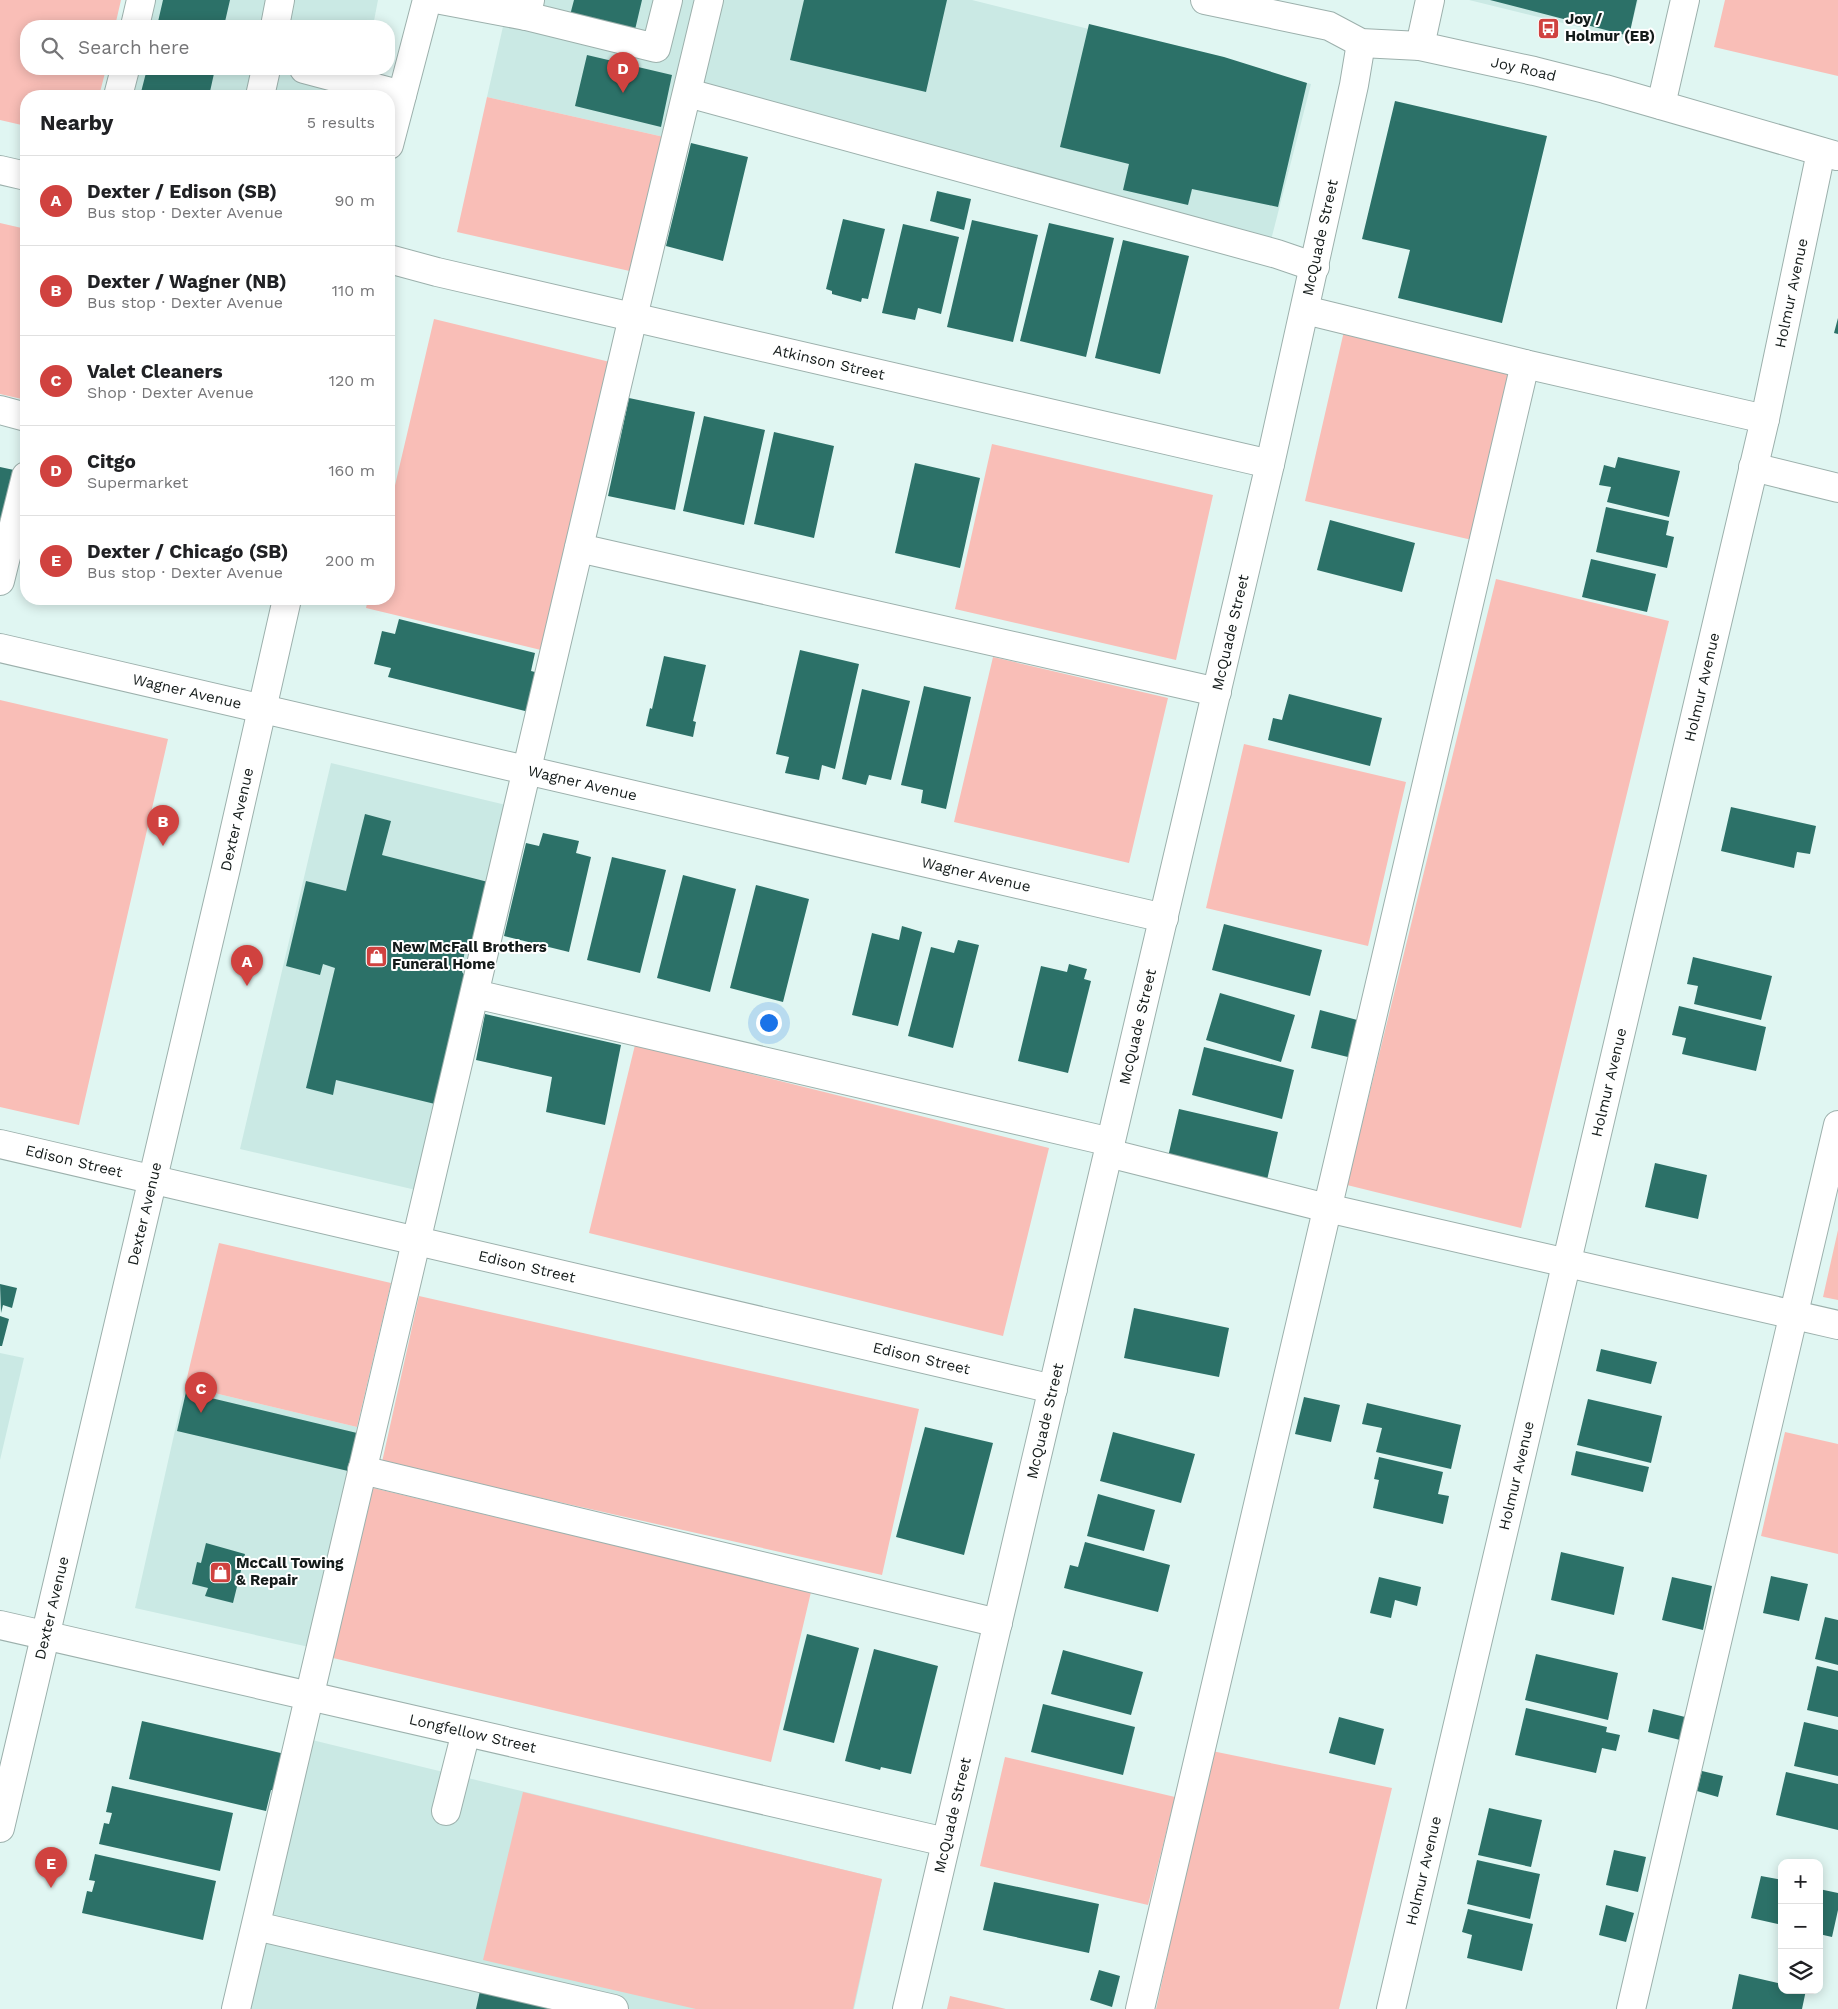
<!DOCTYPE html>
<html lang="en">
<head>
<meta charset="utf-8">
<style>
	:root { --surface:#fff; --page:#f2f2f2; --text:#202124; --muted:#757577; --line:#e0e0e0; --accent:#d0423f }
	body { margin:0; font-family:"Work Sans",sans-serif; background:var(--page); color:var(--text) }
	.controls { position:absolute; right:15px; bottom:15px; display:grid; overflow:hidden; border-radius:10px; box-shadow:0 2px 12px #0003 }
	.controls button { width:45px; height:45px; display:grid; place-items:center; padding:0; border:0; border-bottom:1px solid var(--line); background:var(--surface); color:var(--text); font:25px sans-serif }
	.you { position:absolute; left:768px; top:1022px; width:18px; height:18px; margin:-12px; border:4px solid #fff; border-radius:50%; background:#1a73e8; box-shadow:0 0 0 8px #1a73e833 }
	.badge { display:grid; place-items:center; width:32px; height:32px; border-radius:50%; background:var(--accent); color:#fff; font-size:16px; font-weight:700 }
	.pin { position:absolute; translate:-50% -41px; filter:drop-shadow(0 1px 2px #0008) }
	.pin::after { content:''; position:absolute; top:26px; width:18px; height:15px; background:inherit; clip-path:polygon(0 0,100% 0,50% 100%) }
	.list { margin:0; padding:0; list-style:none }
	h2 { display:flex; justify-content:space-between; align-items:center; height:65px; margin:0; padding:0 20px; font-size:21px }
	h2 small { font-size:16px; font-weight:400; color:var(--muted) }
	.list li { display:grid; grid-template-columns:32px 1fr auto; gap:15px; align-items:center; box-sizing:border-box; height:90px; padding:0 20px; border-top:1px solid var(--line) }
	.list b { display:block; font-size:19px; white-space:nowrap }
	.list p { margin:0; font-size:16px; white-space:nowrap; color:var(--muted) }
	.list em { font-size:16px; font-style:normal; color:var(--muted) }
	.icon { flex:none; width:28px; height:28px; fill:none; stroke:currentColor; stroke-width:2; stroke-linecap:round; stroke-linejoin:round }
	.map { position:relative; flex:none; width:1838px; height:2009px; overflow:hidden }
	.search { position:absolute; background:var(--surface); box-shadow:0 2px 12px #0003; left:20px; top:20px; width:375px; height:55px; display:flex; align-items:center; gap:12px; box-sizing:border-box; padding:0 18px; border-radius:20px; color:var(--muted); font-size:19px }
	.panel { position:absolute; background:var(--surface); box-shadow:0 2px 12px #0003; left:20px; top:90px; width:375px; height:515px; border-radius:20px }
	.map>svg:first-child { display:block }
	.built { fill:#cae9e4 }
	.green { fill:#f9beb7 }
	.building { fill:#2c7168 }
	.lines { fill:none; stroke-linecap:round; stroke-linejoin:round }
	.minor-casing { stroke:#9cb0ac; stroke-width:30 }
	.minor { stroke:#fff; stroke-width:28 }
	.labels { text-anchor:middle; dominant-baseline:central; stroke-width:4; stroke-linejoin:round; paint-order:stroke }
	.poi-label { font-size:15px; font-weight:bold; fill:#141b1a; stroke:#fff; text-anchor:start }
	.street-label { font-size:15px; fill:#141b1a; stroke:#fff }
</style>
</head>
<body>
<div class="map">
<svg width="1838" height="2009" viewBox="0 0 1838 2009">
	<rect width="100%" height="100%" fill="#e0f6f2"/>
	<path class="built" d="M155,0h223l-5,26h-224z
		M509,0h185l-30,137 -177,-40z
		M717,0h255l339,84 -41,160 -573,-157z
		M1469,0h169l-10,39z
		M138,69h226l-6,27h-227z
		M331,763l175,42 -90,385 -176,-41z
		M0,1353l24,5 -24,102z
		M185,1386l172,41 -48,220 -174,-39z
		M308,1739l574,140 -28,130h-608z"/>
	<path class="green" d="M0,0h121l-6,26h-89v43h80l-7,27h-73v30l-26,-6z
		M1725,0h113v76l-124,-29z
		M487,97l177,40 -30,135 -177,-40z
		M0,223l26,6v171l-26,-6z
		M434,319l180,44 -69,288 -179,-43 2,-9h21v-88z
		M1344,331l167,38 -39,171 -167,-39z
		M992,444l221,51 -37,165 -221,-51z
		M1496,579l173,42 -148,607 -174,-43z
		M993,657l175,41 -39,165 -175,-41z
		M0,700l168,39 -89,386 -79,-18z
		M1244,744l162,38 -38,164 -162,-38z
		M635,1045l414,103 -46,188 -414,-103z
		M1838,1230v70l-15,-3z
		M219,1243l172,40 -34,144 -172,-41z
		M419,1296l500,113 -37,166 -500,-113z
		M1785,1432l53,12v110l-77,-18z
		M373,1488l438,104 -40,170 -438,-104z
		M1212,1751l180,37 -53,221h-183z
		M1005,1757l170,40 -27,108 -168,-39z
		M523,1792l359,87 -29,130h-157l-213,-49z
		M950,1996l56,13h-59z"/>
	<path class="building" d="M163,0h67l-6,26h-67z
		M574,0h68l-8,34 -65,-15z
		M804,0h143l-21,92 -136,-32z
		M1490,0h147l-8,36z
		M1089,24l135,33 83,26 -29,124 -86,-18 -4,16 -65,-15 6,-26 -69,-17z
		M587,55l85,20 -11,52 -86,-21z
		M147,69h68l-6,27h-69z
		M1395,101l152,35 -45,187 -104,-25 12,-48 -48,-11z
		M691,143l57,14 -25,104 -57,-15z
		M937,191l34,8 -7,31 -34,-9z
		M843,219l42,10 -17,70 -6,-1 -1,4 -29,-8v-3l-6,-2z
		M972,220l66,15 -25,107 -66,-15z
		M1049,223l65,15 -28,119 -66,-16z
		M903,224l56,13 -18,77 -23,-6 -3,12 -33,-7z
		M1123,240l66,16 -29,118 -65,-16z
		M1838,318v16l-4,-1z
		M629,398l66,14 -20,98 -67,-14z
		M704,416l61,14 -21,95 -61,-14z
		M774,432l60,14 -20,92 -60,-14z
		M1618,457l62,14 -11,46 -62,-15 4,-15 -12,-2 5,-20 11,3z
		M915,463l65,15 -20,90 -65,-15z
		M0,467l14,3 -13,52h-1z
		M1606,507l63,14 -3,14 8,2 -7,31 -71,-16z
		M1330,520l85,23 -13,49 -85,-22z
		M1591,559l65,15 -9,38 -65,-15z
		M399,619l136,34 -4,18 12,3 -10,39 -145,-36 3,-9 -17,-4 8,-33 13,3z
		M800,650l59,14 -24,105 -13,-4 -3,15 -34,-7 4,-16 -13,-3z
		M664,656l42,9 -13,56 3,1 -3,15 -47,-11 4,-18 2,1z
		M924,686l47,11 -25,112 -25,-6 2,-13 -22,-5z
		M862,689l48,12 -19,79 -22,-5 -3,10 -24,-6z
		M1289,694l93,24 -12,48 -102,-26 5,-22 9,2z
		M1731,807l85,19 -6,28 -13,-2 -3,16 -73,-17z
		M365,814l26,7 -9,34 106,27 -14,55 -9,11 -3,24 4,5 -31,127 -99,-24 -3,15 -27,-7 29,-120 -12,-4 -3,11 -34,-9 20,-85 40,10z
		M543,833l36,8 -3,12 15,4 -22,95 -65,-16 22,-93 13,3z
		M612,857l54,13 -26,103 -53,-13z
		M683,875l53,14 -26,103 -53,-14z
		M756,885l53,14 -26,103 -53,-14z
		M1224,924l98,26 -12,46 -98,-26z
		M902,926l20,6 -24,94 -46,-11 20,-82 27,7z
		M958,940l21,5 -26,103 -45,-12 23,-89 23,6z
		M1693,957l79,19 -11,44 -67,-16 4,-18 -11,-2z
		M1069,964l18,5 -3,10 7,2 -23,92 -50,-12 23,-95 26,6z
		M1220,993l75,22 -14,47 -75,-22z
		M1679,1006l87,21 -10,44 -74,-17 4,-16 -14,-3z
		M1320,1010l41,11 -9,37 -41,-10z
		M485,1014l136,31 -16,80 -59,-13 6,-35 -76,-17z
		M1204,1047l90,23 -12,49 -90,-24z
		M1179,1109l99,23 -11,48 -99,-23z
		M1655,1163l52,12 -9,44 -53,-12z
		M0,1284l17,4 -5,20 -9,-3 -2,8z
		M1134,1308l95,20 -10,49 -95,-19z
		M0,1316l9,3 -7,27h-2z
		M1601,1349l56,13 -6,22 -55,-13z
		M186,1392l171,41 -9,38 -171,-40z
		M1304,1397l36,8 -9,37 -36,-8z
		M1588,1399l74,17 -11,47 -74,-18z
		M1367,1403l94,22 -10,44 -75,-17 6,-24 -20,-4z
		M925,1427l68,16 -29,112 -68,-18z
		M1113,1432l82,22 -14,49 -81,-22z
		M1576,1451l73,16 -6,25 -72,-17z
		M1379,1457l64,15 -5,22 11,2 -6,28 -70,-16 6,-28 -5,-1z
		M1098,1494l57,16 -11,41 -57,-15z
		M1085,1542l85,23 -12,47 -94,-24 6,-23 8,2z
		M206,1543l39,11 -12,49 -28,-7 3,-8 -16,-4 5,-22 4,1z
		M1561,1552l63,15 -10,48 -63,-15z
		M1771,1576l37,8 -9,37 -36,-8z
		M1379,1577l42,10 -4,19 -22,-6 -4,18 -21,-5z
		M1672,1577l40,9 -9,44 -41,-10z
		M1825,1617l13,3v45l-23,-6z
		M807,1634l52,14 -25,95 -51,-13z
		M874,1649l64,17 -27,108 -30,-7 -1,3 -35,-9z
		M1063,1650l80,22 -12,43 -80,-21z
		M1536,1654l82,19 -10,47 -83,-20z
		M1817,1666l21,5v46l-31,-7z
		M1043,1704l92,23 -12,48 -92,-23z
		M1526,1708l81,19 -1,5 14,3 -4,16 -14,-3 -6,25 -81,-18z
		M1653,1709l32,8 -5,23 -32,-8z
		M1339,1717l45,12 -9,36 -46,-12z
		M142,1721l143,33 -8,37 -6,-1 -5,21 -137,-32z
		M1804,1722l34,8v46l-44,-10z
		M1702,1771l21,5 -5,21 -21,-6z
		M1786,1772l52,12v46l-62,-15z
		M112,1786l121,27 -13,58 -121,-27 5,-21 5,1 3,-11 -6,-1z
		M1489,1808l53,12 -11,47 -53,-12z
		M1614,1850l32,7 -8,35 -32,-7z
		M95,1854l121,27 -13,59 -121,-27 5,-22 5,1 3,-11 -6,-1z
		M1477,1860l63,14 -10,45 -63,-15z
		M1761,1876l21,4v45l-31,-7z
		M994,1882l105,22 -10,49 -106,-23z
		M1819,1889l19,4v17l-6,27 -13,-3z
		M1606,1905l28,8 -8,29 -27,-7z
		M1468,1909l65,15 -11,47 -55,-13 5,-23 -10,-3z
		M1099,1970l21,6 -8,31 -22,-7z
		M1739,1974l43,10v6h24l-4,19h-70z
		M480,1991l75,18h-79z"/>
	<g class="lines">
		<defs>
			<g id="minor">
				<path d="M441,0l85,16 4,-16"/>
				<path id="s1" d="M1205,0l124,26 32,17 59,3 114,25 71,18 232,67"/>
				<path d="M526,16l130,32 12,-48"/>
				<path d="M135,26l6,-26"/>
				<path d="M275,26l5,-26"/>
				<path d="M1420,46l10,-46"/>
				<path d="M304,69l98,26"/>
				<path d="M688,93l589,161 38,13"/>
				<path d="M118,96l7,-27"/>
				<path d="M260,96l6,-27"/>
				<path d="M1661,105l24,-105"/>
				<path d="M389,145l38,-145"/>
				<path d="M0,170l26,6"/>
				<path id="s2" d="M389,259l48,13 833,192"/>
				<path d="M1305,310l220,54 240,55"/>
				<path d="M0,410l26,7"/>
				<path d="M1753,467l85,21"/>
				<path d="M579,548l638,144"/>
				<path d="M0,581l26,-105"/>
				<path id="s3" d="M0,648l1164,270"/>
				<path d="M475,994l636,148"/>
				<path id="s4" d="M0,1144l1053,245"/>
				<path d="M1108,1153l219,55 511,117"/>
				<path d="M362,1470l636,153"/>
				<path id="s5" d="M0,1625l946,217"/>
				<path d="M446,1811l20,-79"/>
				<path id="s6" d="M0,1828l226,-960 61,-269"/>
				<path d="M256,1926l358,83"/>
				<path d="M236,2009l397,-1692 76,-317"/>
				<path id="s7" d="M907,2009l363,-1545 84,-379 7,-42"/>
				<path d="M1140,2009l385,-1645"/>
				<path id="s8" d="M1391,2009l374,-1590 56,-267"/>
				<path d="M1631,2009l207,-884"/>
			</g>
		</defs>
		<use href="#minor" class="minor-casing"/>
		<use href="#minor" class="minor"/>
	</g>
	<defs>
		<symbol id="bus-square" viewBox="-11 -11 22 22"><rect x="-9" y="-9" width="18" height="18" rx="4" fill="#d0423f" stroke="#fff"/><path d="M-5-6H5V4H4V6H2V4H-2V6H-4V4H-5ZM-3.5-4V0h7V-4ZM-3.5 1.2v1.5H-2V1.2ZM2 1.2v1.5H3.5V1.2Z" fill="#fff"/></symbol>
		<symbol id="shop-square" viewBox="-11 -11 22 22"><rect x="-9" y="-9" width="18" height="18" rx="4" fill="#d0423f" stroke="#fff"/><path d="M-5-2.5h2.3a2.7 3.5 0 0 1 5.4 0H5L5.5 6h-11ZM-1.5-2.5h3a1.5 2.3 0 0 0-3 0Z" fill="#fff"/></symbol>
	</defs>
	<g fill-rule="evenodd">
		<use href="#bus-square" x="1536" y="16" width="25" height="25"/>
		<use href="#shop-square" x="364" y="944" width="25" height="25"/>
		<use href="#shop-square" x="208" y="1560" width="25" height="25"/>
	</g>
	<g class="labels">
		<g class="poi-label">
			<text x="1565" y="19">Joy /<tspan x="1565" dy="17">Holmur (EB)</tspan></text>
			<text x="392" y="947">New McFall Brothers<tspan x="392" dy="17">Funeral Home</tspan></text>
			<text x="236" y="1563">McCall Towing<tspan x="236" dy="17">&amp; Repair</tspan></text>
		</g>
		<g class="street-label">
			<text stroke="none"><textPath href="#s1" startOffset="328">Joy Road</textPath></text>
			<text stroke="none"><textPath href="#s7" startOffset="1819">McQuade Street</textPath></text>
			<text stroke="none"><textPath href="#s8" startOffset="1762">Holmur Avenue</textPath></text>
			<text stroke="none"><textPath href="#s2" startOffset="452">Atkinson Street</textPath></text>
			<text stroke="none"><textPath href="#s7" startOffset="1414">McQuade Street</textPath></text>
			<text stroke="none"><textPath href="#s8" startOffset="1358">Holmur Avenue</textPath></text>
			<text stroke="none"><textPath href="#s3" startOffset="192">Wagner Avenue</textPath></text>
			<text stroke="none"><textPath href="#s3" startOffset="598">Wagner Avenue</textPath></text>
			<text stroke="none"><textPath href="#s6" startOffset="1036">Dexter Avenue</textPath></text>
			<text stroke="none"><textPath href="#s3" startOffset="1002">Wagner Avenue</textPath></text>
			<text stroke="none"><textPath href="#s7" startOffset="1009">McQuade Street</textPath></text>
			<text stroke="none"><textPath href="#s8" startOffset="952">Holmur Avenue</textPath></text>
			<text stroke="none"><textPath href="#s4" startOffset="76">Edison Street</textPath></text>
			<text stroke="none"><textPath href="#s6" startOffset="631">Dexter Avenue</textPath></text>
			<text stroke="none"><textPath href="#s4" startOffset="541">Edison Street</textPath></text>
			<text stroke="none"><textPath href="#s4" startOffset="946">Edison Street</textPath></text>
			<text stroke="none"><textPath href="#s7" startOffset="604">McQuade Street</textPath></text>
			<text stroke="none"><textPath href="#s8" startOffset="548">Holmur Avenue</textPath></text>
			<text stroke="none"><textPath href="#s6" startOffset="226">Dexter Avenue</textPath></text>
			<text stroke="none"><textPath href="#s5" startOffset="485">Longfellow Street</textPath></text>
			<text stroke="none"><textPath href="#s7" startOffset="199">McQuade Street</textPath></text>
			<text stroke="none"><textPath href="#s8" startOffset="142">Holmur Avenue</textPath></text>
		</g>
	</g>
</svg>
<div class="controls">
<button>+</button>
<button>−</button>
<button><svg class="icon" aria-label="layers" viewBox="0 0 24 24"><path d="M12 4l9 5-9 5-9-5zM3 14l9 5 9-5"/></svg></button>
</div>
<div class="you"></div>
<div class="pin badge" style="left:247px;top:986px">A</div>
<div class="pin badge" style="left:163px;top:846px">B</div>
<div class="pin badge" style="left:201px;top:1413px">C</div>
<div class="pin badge" style="left:623px;top:93px">D</div>
<div class="pin badge" style="left:51px;top:1888px">E</div>
<div class="search"><svg class="icon" aria-label="search" viewBox="0 0 24 24"><circle cx="10" cy="10" r="6"/><path d="M15 15l6 6"/></svg>Search here</div>
<section class="panel">
<h2>Nearby<small>5 results</small></h2>
<ul class="list">
<li><span class="badge">A</span><div><b>Dexter / Edison (SB)</b><p>Bus stop · Dexter Avenue</p></div><em>90 m</em></li>
<li><span class="badge">B</span><div><b>Dexter / Wagner (NB)</b><p>Bus stop · Dexter Avenue</p></div><em>110 m</em></li>
<li><span class="badge">C</span><div><b>Valet Cleaners</b><p>Shop · Dexter Avenue</p></div><em>120 m</em></li>
<li><span class="badge">D</span><div><b>Citgo</b><p>Supermarket</p></div><em>160 m</em></li>
<li><span class="badge">E</span><div><b>Dexter / Chicago (SB)</b><p>Bus stop · Dexter Avenue</p></div><em>200 m</em></li>
</ul>
</section>
</div>
</body>
</html>
